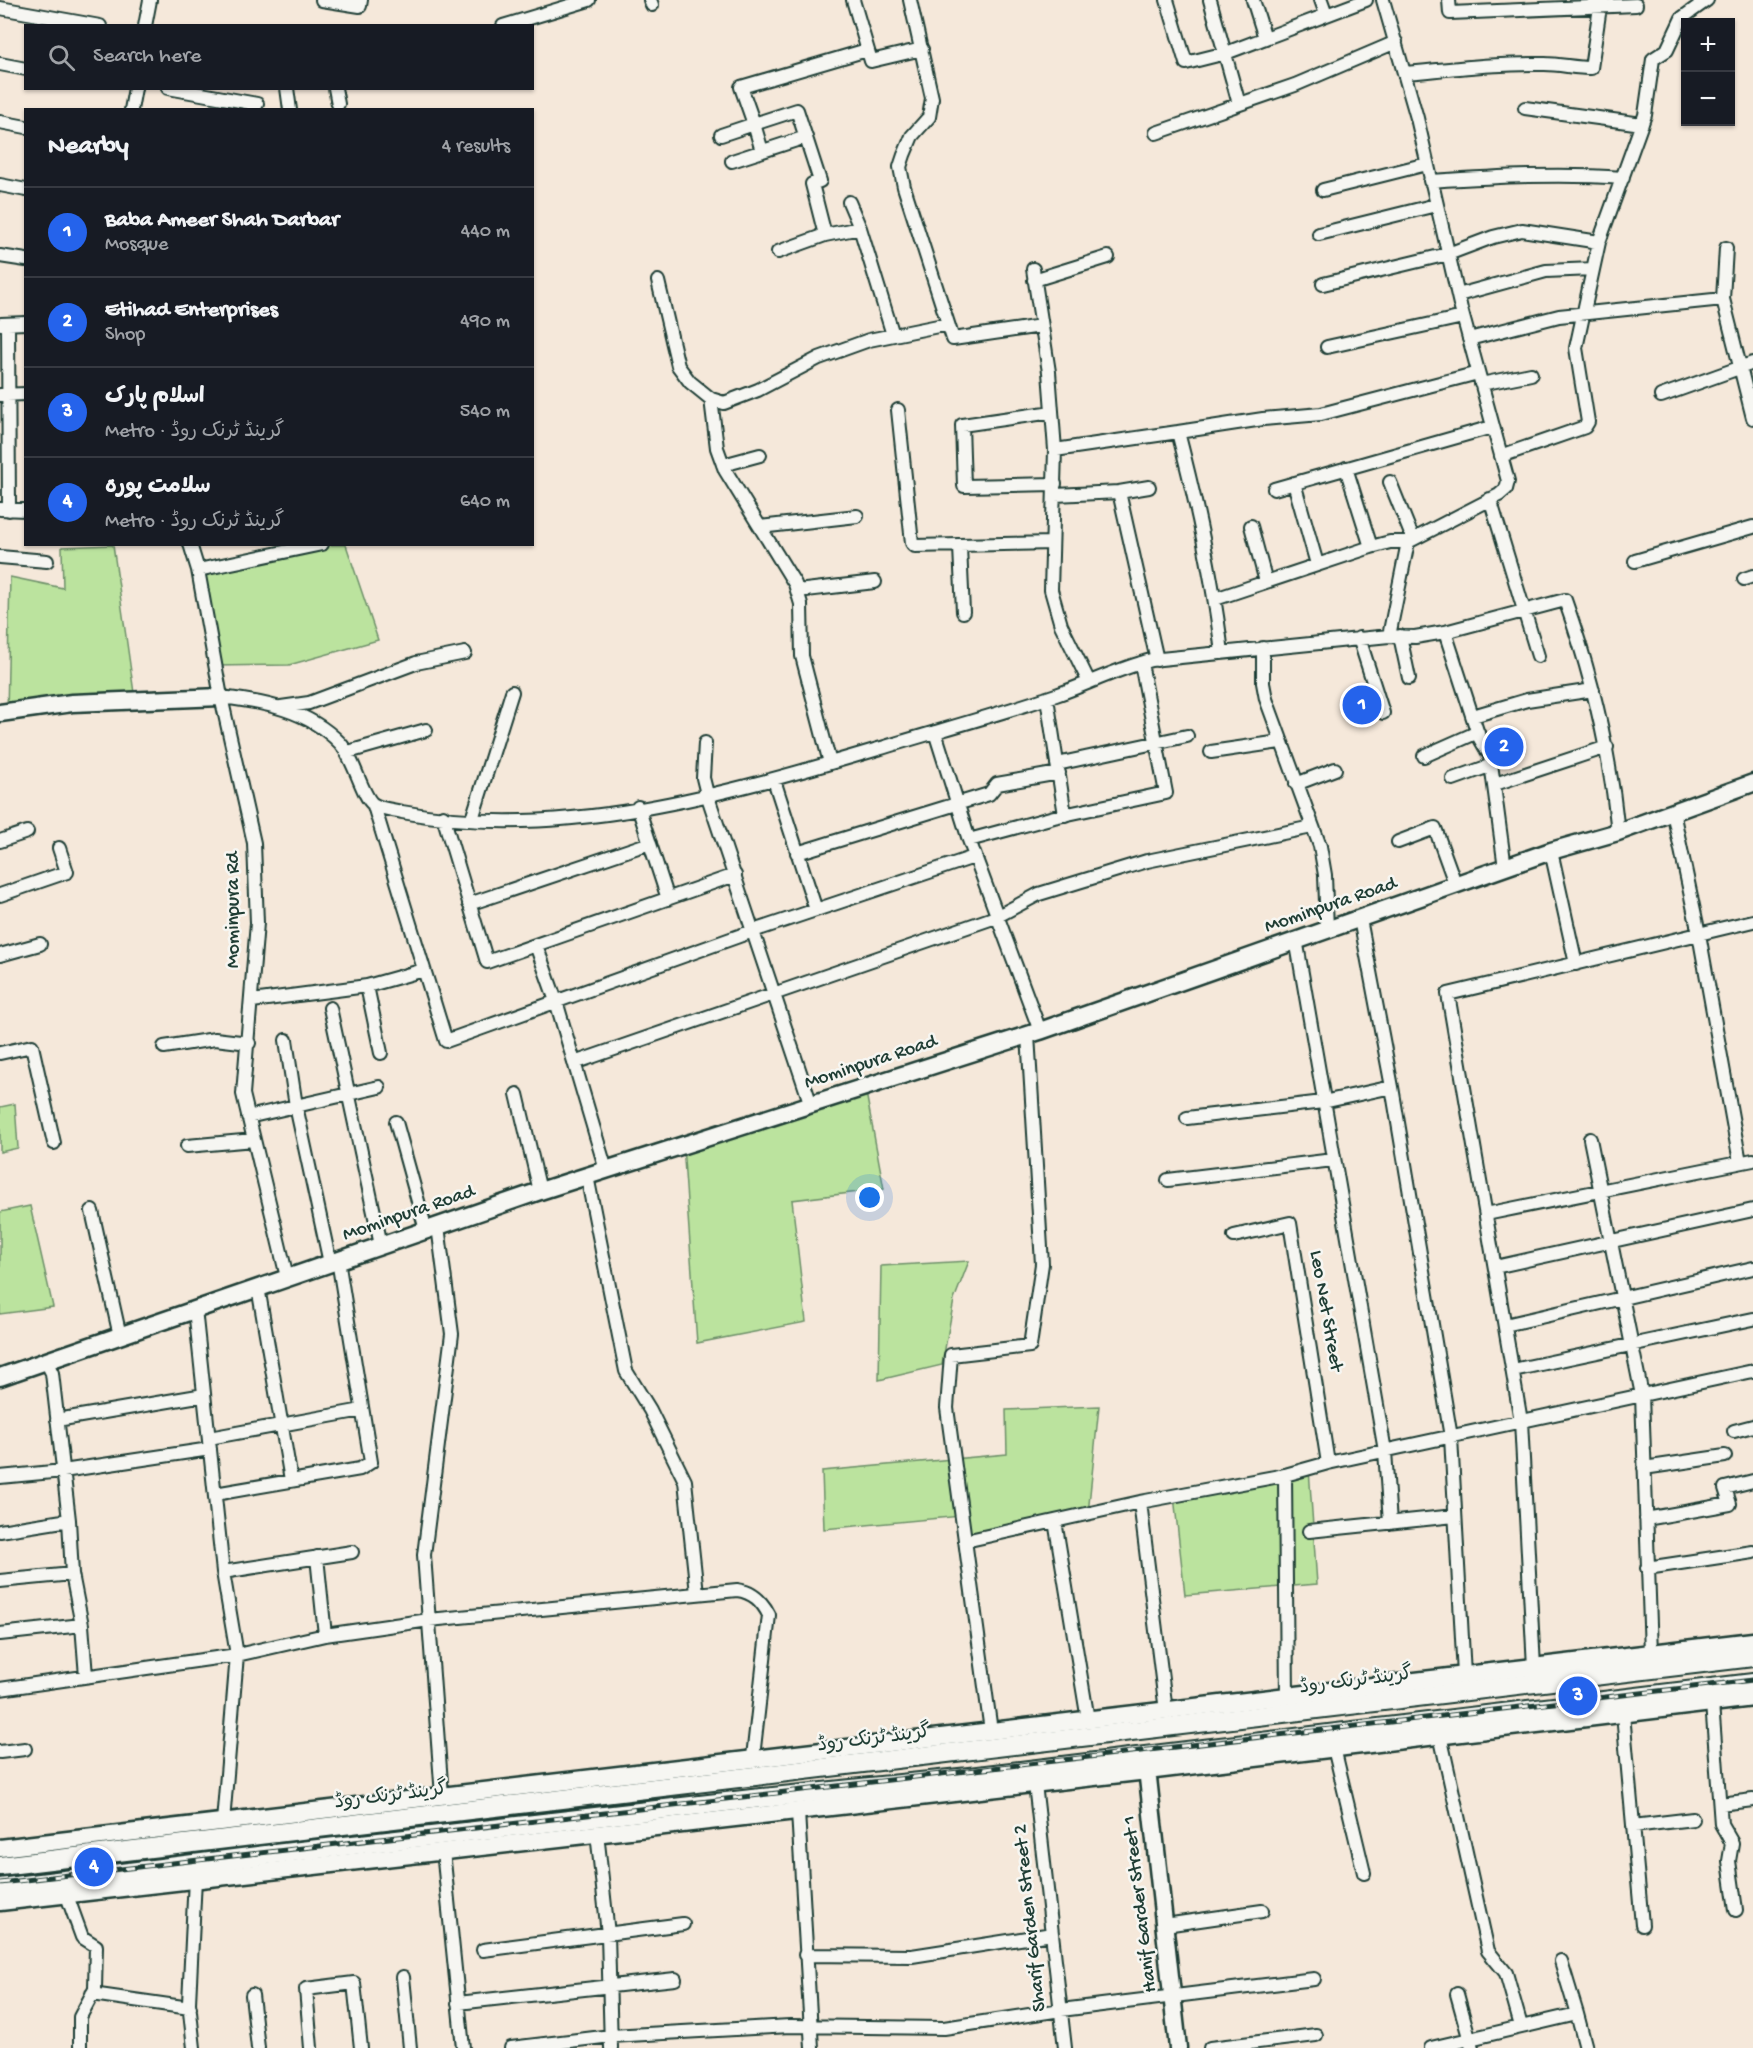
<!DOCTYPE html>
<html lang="en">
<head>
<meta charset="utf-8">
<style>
	:root { --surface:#171b24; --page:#20242c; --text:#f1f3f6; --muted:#9ea1a6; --line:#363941; --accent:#2563eb }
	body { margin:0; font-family:"Gochi Hand","Playpen Sans Arabic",sans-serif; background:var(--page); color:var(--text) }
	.controls { position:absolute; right:18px; top:18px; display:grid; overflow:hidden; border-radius:0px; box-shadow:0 2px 4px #0004 }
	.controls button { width:54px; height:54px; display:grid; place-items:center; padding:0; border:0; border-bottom:2px solid var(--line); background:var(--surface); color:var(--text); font:30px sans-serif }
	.you { position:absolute; left:870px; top:1198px; width:21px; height:21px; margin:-15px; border:4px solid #fff; border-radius:50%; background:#1a73e8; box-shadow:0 0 0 9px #1a73e833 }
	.badge { display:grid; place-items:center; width:39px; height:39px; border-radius:50%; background:var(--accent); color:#fff; font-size:20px; font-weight:700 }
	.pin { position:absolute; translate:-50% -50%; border:3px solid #fff; box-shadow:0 2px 6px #0006 }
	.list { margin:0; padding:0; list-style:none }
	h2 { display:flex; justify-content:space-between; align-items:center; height:78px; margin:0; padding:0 24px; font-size:26px }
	h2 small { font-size:20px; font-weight:400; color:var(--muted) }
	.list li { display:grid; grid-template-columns:39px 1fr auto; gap:18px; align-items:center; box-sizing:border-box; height:90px; padding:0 24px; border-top:2px solid var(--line) }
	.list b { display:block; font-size:22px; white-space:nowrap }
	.list p { margin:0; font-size:20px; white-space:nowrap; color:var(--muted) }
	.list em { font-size:20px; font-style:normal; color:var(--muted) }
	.icon { flex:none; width:33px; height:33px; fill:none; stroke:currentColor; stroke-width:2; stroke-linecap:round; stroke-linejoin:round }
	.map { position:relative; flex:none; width:1753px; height:2048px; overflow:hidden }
	.search { position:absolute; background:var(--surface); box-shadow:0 2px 4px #0004; left:24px; top:24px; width:510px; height:66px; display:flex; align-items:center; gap:15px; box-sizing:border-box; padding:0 21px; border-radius:0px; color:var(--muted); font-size:22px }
	.panel { position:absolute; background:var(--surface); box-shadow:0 2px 4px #0004; left:24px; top:108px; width:510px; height:438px; border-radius:0px }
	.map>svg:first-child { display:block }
	.green { fill:#bbe39e; stroke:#6d9069; stroke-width:1.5 }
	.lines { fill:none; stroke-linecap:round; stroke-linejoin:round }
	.street-casing { stroke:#1f3d34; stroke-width:16 }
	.secondary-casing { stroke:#1f3d34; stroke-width:21 }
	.primary-casing { stroke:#1f3d34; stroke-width:22 }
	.street { stroke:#f6f6f2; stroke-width:12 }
	.secondary { stroke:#f6f6f2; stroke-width:16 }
	.primary { stroke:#f6f6f2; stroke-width:18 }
	.rail-casing { stroke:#1f3d34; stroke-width:5 }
	.rail { stroke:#f6f6f2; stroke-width:3; stroke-dasharray:9; stroke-linecap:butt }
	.labels { text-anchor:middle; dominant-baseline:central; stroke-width:5; stroke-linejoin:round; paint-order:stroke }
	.street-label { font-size:20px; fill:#1f3d34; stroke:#f6f6f2 }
</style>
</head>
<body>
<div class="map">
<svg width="1753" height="2048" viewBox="0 0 1753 2048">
	<rect width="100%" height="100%" fill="#f5e8da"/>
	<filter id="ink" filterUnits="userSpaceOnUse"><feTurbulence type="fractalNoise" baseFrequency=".0167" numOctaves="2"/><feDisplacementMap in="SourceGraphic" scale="12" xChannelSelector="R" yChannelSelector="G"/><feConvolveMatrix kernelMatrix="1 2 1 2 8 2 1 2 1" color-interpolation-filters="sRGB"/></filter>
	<g filter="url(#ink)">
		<path class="green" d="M113,545l22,155 -128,13 3,-136 53,11 -1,-41z
			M322,545h24l32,95 -89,25 -74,1 -17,-96z
			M865,1087l19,102 -92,11 14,122 -109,21 -14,-198z
			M15,1104l3,44 -18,4v-45z
			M30,1206l23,101 -53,7v-102z
			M969,1261l-15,39 -12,65 -63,15 2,-114z
			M1099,1406l-11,108 -123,27 -4,-25 -137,13 -2,-58 185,-17 -1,-44z
			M1309,1469l8,115 -132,11 -11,-99z"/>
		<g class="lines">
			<defs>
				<path id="street" d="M322,0l38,6 1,-6
					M650,0l2,5
					M853,0l18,61 51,-12
					M910,0l22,98 -3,19 -17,19 -8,19 -4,12 4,20 49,152 88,-13
					M1167,0l19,63 40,-10 140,-53
					M1210,0l29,104
					M1253,0l12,38
					M1321,0l5,14
					M1449,0l1,13 186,-8
					M0,8l100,18
					M145,26l5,-26
					M503,26l86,-26
					M0,64l26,5
					M1405,73c46,-4 93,-10 140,-9 15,0 30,4 46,4l9,-61
					M168,88l89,16 -4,6
					M287,88l3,22
					M335,88l3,16
					M1525,108l117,16
					M131,110l4,-22
					M0,122l26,5
					M1156,133l139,-48 101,-43
					M721,135l33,-11 8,27
					M732,161l74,-24
					M1430,181c65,-4 129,-8 193,-3
					M0,185l26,5
					M1323,190l104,-26
					M849,202l11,26 33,107
					M1319,234l117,-29
					M825,235l-13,-51 8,-3 -23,-71 -43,14 -13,-37 126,-37
					M1726,248l-3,51 30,119
					M778,252l47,-17 35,-7
					M0,256l26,4
					M1033,269l16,103 6,78 -4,140 10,35 28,57
					M1034,280l74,-23
					M658,281l20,85 12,16 21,17 6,49 8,22 70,114 6,20 1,52 28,107
					M1323,284l125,-30 45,-17 29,-7 77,12
					M1458,295l88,-24 47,-2
					M1,324l25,-1
					M8,324l1,186
					M1469,339l90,-23 164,-17
					M1327,347l136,-30
					M1481,384l50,-10
					M0,395l26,-1
					M1661,396l92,-33
					M711,399l13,4 34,-13 61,-32 50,-18 79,-16
					M898,410l14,133 3,3 137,-3
					M1052,412l-90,13 2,61 91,-2
					M1178,432l85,-13 58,-5 157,-41
					M1055,450l123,-18c19,73 35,146 44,221
					M1501,456l84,-29 3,-5 -12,-74 23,-106 46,-127 8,-56 14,-9 15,-32 25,-18
					M723,465l37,-10
					M1346,468l25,79
					M1390,482l23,57
					M1294,483l23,81
					M1274,489l218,-62
					M1119,492l30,-5
					M1055,495l64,-3 38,168
					M1490,499l48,157
					M0,509l26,1
					M1251,526l15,56
					M760,527l97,-11
					M190,544l8,26 23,127 33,146 3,80 -14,171 44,183
					M960,547l3,65
					M0,557l47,4
					M1635,561l118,-34
					M198,570l124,-26
					M1744,579l9,-3
					M797,591l78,-9
					M1215,599l156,-52 19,-5h18
					M1445,632l34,105 11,19 15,112
					M1389,636l26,1 30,-5 120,-32c27,76 45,151 53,232
					M1400,636l9,42
					M1359,638l24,75
					M1263,648v35l3,16 54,147 5,29 2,55
					M221,697c43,5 87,13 119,46 14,15 22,53 33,61 7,5 21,6 29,8 159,30 324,-18 476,-63 59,-18 119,-34 178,-54 32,-11 61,-26 95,-35l238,-24 19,-94 91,-47 7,-6 2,-8 -47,-172 -44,-191 -34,-118
					M1047,698l18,117
					M281,707l28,-4 107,-40 49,-10
					M1473,716l54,-16 66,-10
					M935,732l34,108 71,191
					M705,743l-2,35 4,16 104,311
					M348,752l78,-22
					M1211,752l69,-10
					M1424,756l54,-24
					M1057,764l130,-28
					M1453,779l39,-14
					M774,780l42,130
					M1296,784l39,-15
					M1495,784l112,-37
					M374,806l72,235 307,-110 221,-74
					M638,807l30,92
					M1673,812l26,122 41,228
					M443,816l44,146 248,-87
					M472,819l40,-127
					M969,840l85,-23 112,-24 -25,-130
					M0,841l27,-9
					M1398,842l37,-14 21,58
					M1551,851l25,113
					M797,853l192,-59 8,-10 62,-11
					M0,895l67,-23 -8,-24
					M469,904l181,-61
					M1360,919l32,168 59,350 13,238
					M1296,939l89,512 5,72
					M536,945l20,56 50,169
					M0,955l40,-11
					M367,986l14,67
					M252,1001l115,-15 57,-16
					M330,1008l51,237
					M286,1040l10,66 34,157
					M164,1047l51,-8 34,4
					M0,1053l32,-7 22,97
					M574,1063l422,-146 43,-23 108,-33 165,-34
					M517,1094l23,97
					M248,1117l131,-30
					M1187,1118l136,-16 69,-15
					M396,1122l30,108
					M1590,1139l52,256 9,258
					M187,1146l67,-6
					M587,1176l39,195 24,39 35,71 12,112
					M1168,1180l165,-20
					M92,1211l28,125
					M1486,1214l267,-54
					M438,1226l14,108 -28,221 18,241
					M1234,1236l56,-13 38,240
					M1495,1267l258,-57
					M258,1287l33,193
					M195,1309l28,263 14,83 -14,167
					M1505,1325l248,-57
					M46,1361l6,12 17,147 3,54 10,51 4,51
					M1513,1370l240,-51
					M57,1420l147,-25
					M1734,1431l19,-5
					M209,1438l153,-28
					M1644,1468l81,-12
					M1285,1475l2,221
					M0,1477l63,-6 147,-22
					M215,1494l145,-25 11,-7 -33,-202
					M1140,1502l26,209
					M1646,1519l84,-15 -5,-16 28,-7
					M1055,1521l33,199
					M0,1531l69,-11
					M1309,1531l146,-15
					M965,1541l175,-39 145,-27 43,-12 425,-92
					M317,1557l8,78
					M1647,1568l106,-16
					M223,1572l129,-20
					M0,1581l72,-7
					M0,1634l82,-9
					M1534,1667l-13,-246 -73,-427 305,-73
					M0,1689l237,-34 88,-20 104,-15 308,-30c16,2 25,11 32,25l-16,142
					M1712,1703l9,121 11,19 -3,18 7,49
					M1623,1714l19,211
					M991,1731l-44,-323 4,-53 79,-9 12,-82 -14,-229
					M1440,1735l48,216 18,22 15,53
					M1334,1748l30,125
					M0,1752l25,-3
					M1035,1784l30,264
					M1720,1804l33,-4
					M798,1812l14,236
					M1633,1826l60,-7
					M597,1833l11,101 3,114
					M443,1851l20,197
					M66,1893l16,44 14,9 -1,43 -15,28v31
					M1165,1925l97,-14
					M483,1950l200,-26
					M805,1955l107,1 140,-22
					M403,1977l7,71
					M92,1994l98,14
					M1457,1994l15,54
					M252,1995l6,53
					M458,2003l217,-24
					M1577,2014l9,34
					M194,2048l-5,-45 6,-125
					M311,2048l-5,-59 48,-6 7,65
					M511,2048l100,-12 179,-10 154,2 117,-18 253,-31
					M1210,2048l106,-13
					M1431,2048l146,-34 -16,-53"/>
				<path id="secondary" d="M0,713l72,-10 149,-6
					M0,1377l540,-186 500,-160 511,-180 67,-19 135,-49
					M1146,1760l32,288
					M0,1848l1753,-207
					M0,1902l1147,-131 606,-73"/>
				<path id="primary" d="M0,1866l1753,-209
					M0,1888l266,-33 486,-56 217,-22 784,-94"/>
			</defs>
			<use href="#street" class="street-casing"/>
			<use href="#secondary" class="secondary-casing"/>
			<use href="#primary" class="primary-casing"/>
			<use href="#street" class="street"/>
			<use href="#secondary" class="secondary"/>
			<use href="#primary" class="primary"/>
			<defs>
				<path id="rail" d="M0,1883l1753,-203"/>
			</defs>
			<use href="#rail" class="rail-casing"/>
			<use href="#rail" class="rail"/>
		</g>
	</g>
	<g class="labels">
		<g class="street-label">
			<text transform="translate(1331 906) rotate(-19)">Mominpura Road</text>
			<text transform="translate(234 910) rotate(-90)">Mominpura Rd</text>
			<text transform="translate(871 1063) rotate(-18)">Mominpura Road</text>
			<text transform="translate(409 1214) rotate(-19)">Mominpura Road</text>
			<text transform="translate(1325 1311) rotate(80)">Leo Net Street</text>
			<text transform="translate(1356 1682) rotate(-7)">گرینڈ ٹرنک روڈ</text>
			<text transform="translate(874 1740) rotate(-7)">گرینڈ ٹرنک روڈ</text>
			<text transform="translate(391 1797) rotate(-7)">گرینڈ ٹرنک روڈ</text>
			<text transform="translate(1141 1904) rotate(-97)">Hanif Garder Street 1</text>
			<text transform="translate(1031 1918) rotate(-96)">Sharif Garden Street 2</text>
		</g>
	</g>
</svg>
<div class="controls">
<button>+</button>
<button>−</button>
</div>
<div class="you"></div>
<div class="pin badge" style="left:1362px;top:705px">1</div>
<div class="pin badge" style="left:1504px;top:747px">2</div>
<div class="pin badge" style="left:1578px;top:1696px">3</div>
<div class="pin badge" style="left:94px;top:1867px">4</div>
<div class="search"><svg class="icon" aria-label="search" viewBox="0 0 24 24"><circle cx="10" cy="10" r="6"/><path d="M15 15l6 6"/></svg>Search here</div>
<section class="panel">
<h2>Nearby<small>4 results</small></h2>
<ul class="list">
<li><span class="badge">1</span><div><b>Baba Ameer Shah Darbar</b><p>Mosque</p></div><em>440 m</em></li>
<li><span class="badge">2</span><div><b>Etihad Enterprises</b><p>Shop</p></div><em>490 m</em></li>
<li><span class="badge">3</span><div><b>اسلام پارک</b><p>Metro · گرینڈ ٹرنک روڈ</p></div><em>540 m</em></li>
<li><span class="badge">4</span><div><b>سلامت پورہ</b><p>Metro · گرینڈ ٹرنک روڈ</p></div><em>640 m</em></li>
</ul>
</section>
</div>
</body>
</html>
